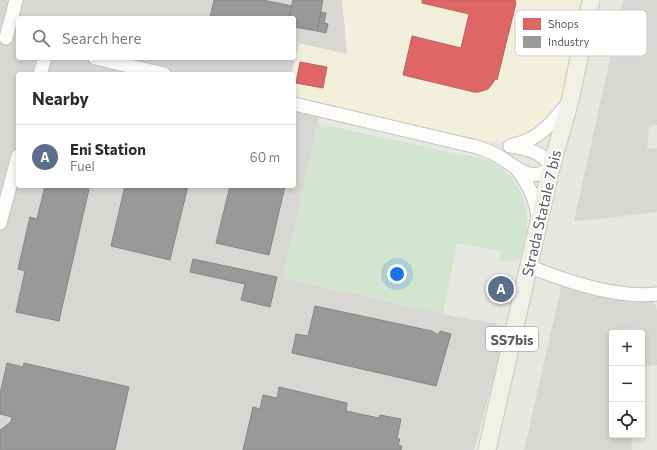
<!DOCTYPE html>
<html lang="en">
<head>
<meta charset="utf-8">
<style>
	:root { --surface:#fff; --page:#f2f2f3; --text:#2b2b33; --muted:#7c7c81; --line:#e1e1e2; --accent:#ea580c }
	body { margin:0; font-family:Commissioner,sans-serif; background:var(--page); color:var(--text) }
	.controls { position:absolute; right:12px; bottom:12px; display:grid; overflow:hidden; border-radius:4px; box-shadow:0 2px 6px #0003 }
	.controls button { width:36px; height:36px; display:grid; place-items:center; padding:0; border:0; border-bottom:1px solid var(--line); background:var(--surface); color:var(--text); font:20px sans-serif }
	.you { position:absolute; left:397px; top:274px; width:14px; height:14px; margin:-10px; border:3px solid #fff; border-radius:50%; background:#1a73e8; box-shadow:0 0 0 6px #1a73e833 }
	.badge { display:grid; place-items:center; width:26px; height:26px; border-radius:50%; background:var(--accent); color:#fff; font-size:13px; font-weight:700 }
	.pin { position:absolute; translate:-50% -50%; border:2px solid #fff; box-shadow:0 1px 4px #0006 }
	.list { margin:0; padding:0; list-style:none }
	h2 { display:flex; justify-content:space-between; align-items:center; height:52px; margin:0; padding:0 16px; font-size:17px }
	h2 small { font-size:13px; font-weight:400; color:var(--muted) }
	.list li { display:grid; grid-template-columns:26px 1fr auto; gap:12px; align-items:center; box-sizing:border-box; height:64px; padding:0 16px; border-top:1px solid var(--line) }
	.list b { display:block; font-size:15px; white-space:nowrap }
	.list p { margin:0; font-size:13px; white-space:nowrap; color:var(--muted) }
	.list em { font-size:13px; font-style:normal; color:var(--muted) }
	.icon { flex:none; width:22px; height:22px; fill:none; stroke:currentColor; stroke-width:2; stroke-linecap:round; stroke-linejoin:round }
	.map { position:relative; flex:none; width:657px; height:450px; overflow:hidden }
	.search { position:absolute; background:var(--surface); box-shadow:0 2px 6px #0003; left:16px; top:16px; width:280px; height:44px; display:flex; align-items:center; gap:10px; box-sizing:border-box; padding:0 14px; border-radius:4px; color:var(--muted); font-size:15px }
	.panel { position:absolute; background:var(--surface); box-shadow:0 2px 6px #0003; left:16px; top:72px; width:280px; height:116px; border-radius:4px }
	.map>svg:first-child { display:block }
	.commercial { fill:#f2efdb }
	.industrial { fill:#d8d7d3; fill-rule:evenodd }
	.green { fill:#d1e5d0 }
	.shops { fill:#e06666; stroke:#b86364 }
	.industry { fill:#999; stroke:#868788 }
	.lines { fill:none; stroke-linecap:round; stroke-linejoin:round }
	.minor-casing { stroke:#c5c5c3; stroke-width:15 }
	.major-casing { stroke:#cfc9b2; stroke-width:19 }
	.minor { stroke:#fcfcfb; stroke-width:13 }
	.major { stroke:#f0f0e6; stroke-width:17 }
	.labels { text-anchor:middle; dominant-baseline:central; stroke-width:4; stroke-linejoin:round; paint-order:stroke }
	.shield { fill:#fff; stroke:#8b8d90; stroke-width:1 }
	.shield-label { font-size:14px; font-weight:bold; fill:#595c60 }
	.street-label { font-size:15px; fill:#595c60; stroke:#fff }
	.key { fill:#fff; stroke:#cdcecf; stroke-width:1 }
	.key-label { font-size:11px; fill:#595c60 }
</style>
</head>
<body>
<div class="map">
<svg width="657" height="450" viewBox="0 0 657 450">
	<rect width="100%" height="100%" fill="#e8e8e3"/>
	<path class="commercial" d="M342,0h243l-22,98 -10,17 -17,15 -15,8 -16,4 -27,-1 -184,-43v-24h-3l8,-31 48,11z"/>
	<path class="industrial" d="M0,0h342l5,54 -48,-11 -8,31h-273v112h276v-88l28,6 -39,174 160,36 65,12 -34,124h-474zM18,18h276v40h-276z
		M623,0h34v125l-8,1 -2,23 10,-1v64l-67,8 -16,1z
		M562,283l91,16 4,11v55l-15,2v-34h-30v102h19l1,15h-108z"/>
	<path class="green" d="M317,123l145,32c8,1 15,2 22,4 26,9 45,36 43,65 0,11 -4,22 -6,33l-5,3 -16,2 1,-11 -44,-8 -14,71 -160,-36z"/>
	<path class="shops" d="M422,0h93l1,3 -19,77 -2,-1 -2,4 -5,6 -9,3h-5l-71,-17 9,-39 49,12 8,-34 -47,-11z
		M300,62l27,5 -4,21 -27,-5z
		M491,281l13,3 -1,10 -14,-2z"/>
	<path class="industry" d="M214,0h49l29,6 -3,12h-79z
		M293,0h30l-6,31 -23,-4v-9h-5z
		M321,12l5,1 -2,10 4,1 -2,9 -9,-2z
		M45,186h32l12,3 -30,132 -43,-9 9,-41 -7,-2 12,-52 7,2z
		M125,186h63l-18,74 -59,-14z
		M230,186h55l-16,69 -53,-12z
		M193,259l84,18 -7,30 -29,-7 4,-16 -55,-12z
		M315,306l117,25 6,4 2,-4 11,3 -15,52 -144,-33 4,-19 12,2z
		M7,363l16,4 1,-4 105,24 -14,63h-115v-20l11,-8 1,-5 -12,-3v-20z
		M279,387l68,16 -1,8 33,7 1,-3 21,4 -4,20h3l-2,6 4,1 -1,4h-158l10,-43 7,2 3,-14 14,3z"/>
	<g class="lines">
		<defs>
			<path id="minor" d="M6,38l10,-38
				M95,58l69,16
				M40,74l5,-16
				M294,104l183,43c9,3 18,6 26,12 16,10 29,24 48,9 -6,-16 -26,-20 -41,-22
				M513,145c26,-5 38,-21 54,-41
				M516,168c12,15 21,32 22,51
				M0,223l18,-67
				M528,266c30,12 61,23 92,27 12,2 25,2 37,1"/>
			<path id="major" d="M487,450l64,-282 19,-67 21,-101"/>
		</defs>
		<use href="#minor" class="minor-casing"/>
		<use href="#major" class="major-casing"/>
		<use href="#minor" class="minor"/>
		<use href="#major" class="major"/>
	</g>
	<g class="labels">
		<rect class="shield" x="486" y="327" width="52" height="24" rx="3"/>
		<g class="shield-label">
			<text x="512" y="339">SS7bis</text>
		</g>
		<g class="street-label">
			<text transform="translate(541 213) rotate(-77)">Strada Statale 7 bis</text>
		</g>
	</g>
	<rect x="515" y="10" width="132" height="46" rx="6" class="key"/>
	<rect x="523" y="18" width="18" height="12" fill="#e06666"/>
	<rect x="523" y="36" width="18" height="12" fill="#999"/>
	<g class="key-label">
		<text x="548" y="28">Shops</text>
		<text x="548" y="46">Industry</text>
	</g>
</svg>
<div class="controls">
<button>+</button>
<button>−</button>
<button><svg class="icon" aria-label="locate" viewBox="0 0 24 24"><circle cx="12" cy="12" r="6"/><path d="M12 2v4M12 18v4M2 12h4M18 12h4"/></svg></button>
</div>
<div class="you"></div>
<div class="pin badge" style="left:501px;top:289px;background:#5c6f8a">A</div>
<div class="search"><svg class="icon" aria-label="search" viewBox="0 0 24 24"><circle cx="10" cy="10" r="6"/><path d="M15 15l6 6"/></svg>Search here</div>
<section class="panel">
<h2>Nearby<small></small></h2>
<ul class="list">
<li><span class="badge" style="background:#5c6f8a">A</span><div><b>Eni Station</b><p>Fuel</p></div><em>60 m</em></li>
</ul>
</section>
</div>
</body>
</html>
